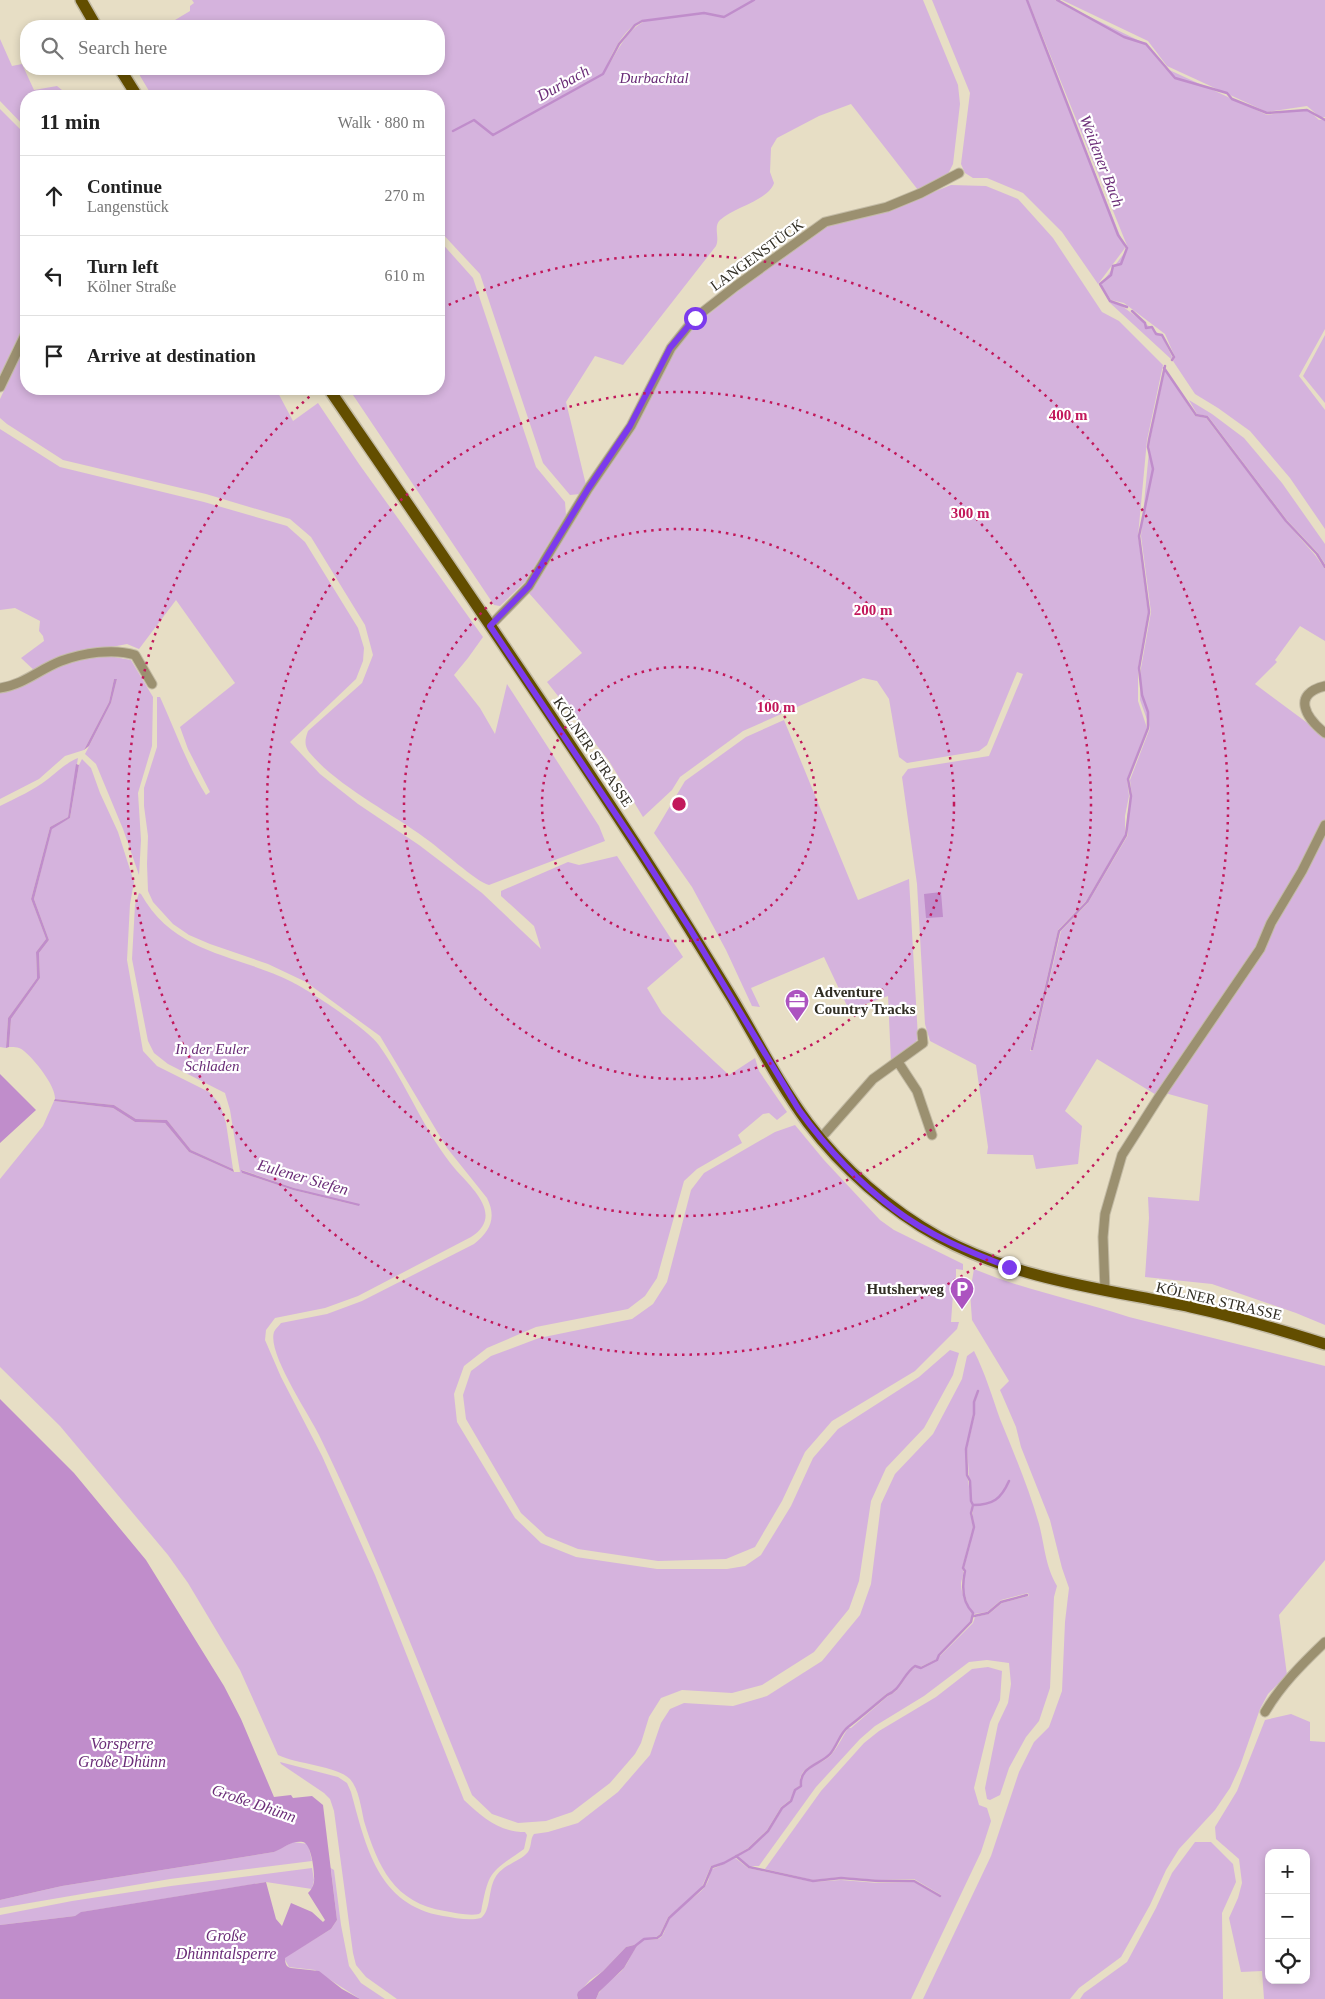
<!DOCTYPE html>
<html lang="en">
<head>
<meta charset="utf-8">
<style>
	:root { --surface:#fff; --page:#f2f2f2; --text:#222; --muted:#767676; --line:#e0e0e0 }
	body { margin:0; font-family:"Times New Roman",serif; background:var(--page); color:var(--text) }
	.controls { position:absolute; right:15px; bottom:15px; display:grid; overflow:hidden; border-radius:10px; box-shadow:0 2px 8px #0003 }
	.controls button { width:45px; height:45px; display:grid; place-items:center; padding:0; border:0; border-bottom:1px solid var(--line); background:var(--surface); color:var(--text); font:25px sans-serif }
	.stop { position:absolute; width:15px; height:15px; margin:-11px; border:4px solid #7c3aed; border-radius:50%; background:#fff }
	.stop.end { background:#7c3aed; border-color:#fff; box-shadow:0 1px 5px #0008 }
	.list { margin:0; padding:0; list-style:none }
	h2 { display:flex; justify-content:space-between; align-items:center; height:65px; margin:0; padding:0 20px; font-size:21px }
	h2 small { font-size:16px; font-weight:400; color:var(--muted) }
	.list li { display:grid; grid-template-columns:32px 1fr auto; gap:15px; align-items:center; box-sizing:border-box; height:80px; padding:0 20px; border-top:1px solid var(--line) }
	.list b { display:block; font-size:19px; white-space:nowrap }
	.list p { margin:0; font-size:16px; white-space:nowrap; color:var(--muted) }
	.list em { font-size:16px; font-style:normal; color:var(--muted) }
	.icon { flex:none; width:28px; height:28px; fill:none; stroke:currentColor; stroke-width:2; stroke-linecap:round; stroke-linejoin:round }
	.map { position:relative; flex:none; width:1325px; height:1999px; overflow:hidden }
	.search { position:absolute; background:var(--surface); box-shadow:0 2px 8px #0003; left:20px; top:20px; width:425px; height:55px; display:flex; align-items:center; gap:12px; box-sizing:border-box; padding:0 18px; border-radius:20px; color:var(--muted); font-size:19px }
	.panel { position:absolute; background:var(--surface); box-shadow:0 2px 8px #0003; left:20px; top:90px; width:425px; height:305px; border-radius:20px }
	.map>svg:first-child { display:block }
	.green { fill:#d5b3dd; fill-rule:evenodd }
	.water { fill:#c08dcb }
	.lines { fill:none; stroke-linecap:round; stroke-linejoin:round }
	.stream { stroke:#c08dcb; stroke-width:2.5 }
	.minor-casing { stroke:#c3bba5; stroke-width:11 }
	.major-casing { stroke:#c3bba5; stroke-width:14 }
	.minor { stroke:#9b9070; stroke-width:9 }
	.major { stroke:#634e00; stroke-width:11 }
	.route { stroke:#7c3aed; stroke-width:6 }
	.ring { fill:none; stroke:#c2185b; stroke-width:2.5; stroke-dasharray:2.5 5 }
	.labels { text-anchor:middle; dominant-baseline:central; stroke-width:4.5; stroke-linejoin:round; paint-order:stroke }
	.park-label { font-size:15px; font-style:italic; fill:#692c77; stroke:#fff }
	.street-label { font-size:15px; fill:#312e24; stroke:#fff }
	.poi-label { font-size:15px; font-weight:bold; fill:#312e24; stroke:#fff; text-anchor:start }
	.water-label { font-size:16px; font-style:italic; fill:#6b2d78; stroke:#fff }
	.centre { fill:#c2185b; stroke:#fff; stroke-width:2.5 }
	.ring-label { font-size:15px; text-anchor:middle; font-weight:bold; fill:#c2185b; stroke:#fff; stroke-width:4.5; stroke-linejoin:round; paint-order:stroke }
</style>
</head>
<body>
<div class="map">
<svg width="1325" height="1999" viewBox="0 0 1325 1999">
	<rect width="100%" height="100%" fill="#e7dec5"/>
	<path class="green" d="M192,0h731l35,85 2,19 -7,60 -5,10 -30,16 -67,-86 -32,12 -42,22 -6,10 -1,24 4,11c-5,17 -40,24 -54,37 -7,7 0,17 -4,26l-93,119 -28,-9 -29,46 20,83 -6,9 -10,1 -27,-32 -63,-189 -41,-44v-134h-287l-16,-27h303v-43h-274l25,-15v-5l4,-3zM642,20l1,2c-19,11 -27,33 -39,51 7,-19 19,-44 38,-53z
		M932,0h94l99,248 -27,36 -36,-52 -39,-39 -36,-15h-14l-8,-5 -4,-9 9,-71z
		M1028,0h27l91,44 19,24 102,47 40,-6 12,11 6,-1v210l-26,47 26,34v119l-35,-51 -40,-47 -32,-23 -23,-14 -22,-33 2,-4 -10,-23 -41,-31 -13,-3 -10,-16 27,-36z
		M1062,0h263v117h-5l-13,-11 -40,6 -100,-46 -19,-25z
		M0,39l12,27 10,-2 12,26 23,-4 11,9 -42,1v32l-26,-27z
		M0,109l26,26v186l-26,54z
		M951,185l35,1 32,13 35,39 49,74 17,9 44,44 -16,75 -9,96 10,76 -10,56v33l9,27 -20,51 2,17 -4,20v19l-39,66 -28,29 -28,121 3,-1 28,-119 27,-28 40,-68 -1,-19 5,-20 -2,-16 20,-52 -10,-28 1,-32 10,-56 -10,-76 9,-96 15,-70 30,46 11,2 79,103 30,34 10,14v72l-25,-15 -25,34 2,2 -22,22 70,52v85l-67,127 -100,148 -61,-37 -32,52 17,15 -4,38 -42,5 -3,-14 -46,-1 1,-7 -12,-82 -46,-24 -5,-17 -8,-140 -15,-107 6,-8 81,-13 34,-82 -6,-2 -30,73 -8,6 -72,12 -8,-6 -10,-58 -12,-18 -14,-3 -120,53 -63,46 -8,13 -29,27 -34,-56 -62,-79 35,-29 -54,-61 146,-241 25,-29 41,-33 86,-64 63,-15z
		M439,240l34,38 63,189 29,35 1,13 -41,67 -25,24 -6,-1 -145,-216h90z
		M1109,302l13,4 40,30 10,21 -1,2z
		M1325,335v68l-22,-27z
		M26,344v45h250l17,32 25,-18 41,61 124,173 -15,21 -14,17 26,33 15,26 12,-50 92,142 6,15 -116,44c-13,-3 -49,-37 -64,-47 -35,-26 -88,-52 -116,-86 -5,-7 -4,-13 -1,-21l54,-48 11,-28 -8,-30 -54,-88 -21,-18 -84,-25 -143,-34 -56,-36 -7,-6v-19z
		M1189,400l23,14 32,24 38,45 43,61v20l-7,-11 -31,-33 -79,-104 -11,-2z
		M0,429l60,38 144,35 83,24 18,16 53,86 6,20 -1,13 -7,18 -66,63 30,32 38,30 61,41 63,48 59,56 -7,-23 -33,-30v-5l67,-29 11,3 38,-9 66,101 -36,31 15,25 67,62 26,-17 4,13 28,41 -10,8 -8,-7 -6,1 -25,21 4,8 -45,26 -13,12 -27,97 -12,18 -17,13 -92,18 -49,21 -23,18 -10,28 3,28 58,96 26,25 35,14 81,12h70l18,-3 16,-11 30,-49 22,-48 25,-29 81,-52 31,-27 9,3 -6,22 -29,53 -38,40 -15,33 -12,80 -10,28 -35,43 -52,33 -30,8 -50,-3 -21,8 -12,19 -8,26 -6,11 -25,29 -38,29 -26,9 -28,2 -26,-9 -20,-19c-49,-120 -96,-243 -153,-360 -10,-21 -52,-82 -45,-103 1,-3 5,-6 7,-9l46,-9 35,-13 112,-57c16,-13 23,-26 13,-46l-40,-50 -67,-112 -74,-54 -38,-18 -58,-20 -21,-9 -16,-11 -20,-22 -5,-11 -1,-27 1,-28 -4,-30v-18l13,-41v-50h3c15,33 27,68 46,98l4,-3 -22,-43 -8,-22 55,-44 -59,-83 -37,49 -12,-5 -31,6 -60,22 -15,-14 23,-17 -1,-5 -4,-5 1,-10 -25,-13 -15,2z
		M98,656l16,1 17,3 22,37 -1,49 -14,47 3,47 -2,35 -16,-46 -27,-65 -11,-10 26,-51 6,-24h-3l-5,23 -25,48 -19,6 -26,23 -39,20v-109c32,-14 63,-30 98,-34z
		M784,720l74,180 51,-21 9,159 -5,9 -22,15 -3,-66 -39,14 -25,-53 -73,31 9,19 -8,-1 -26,-56 -34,-63 -38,-54 31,-52 61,-44z
		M78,758l-10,59 -18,10 -19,72 15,40 -10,13 1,26 -29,40 -2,30 -6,-1v-241c16,-8 34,-16 48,-27 10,-8 18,-16 30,-21z
		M82,759l9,9 9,25 18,39 16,50 -4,22 -3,56 16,91 14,15 52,26 11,12 6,19 7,46 -42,-19 -24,-30 -31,-1 -22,-14 -59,-6c1,-13 -21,-40 -31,-48 -4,-4 -9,-4 -15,-4l2,-28 29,-41 -1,-25 10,-13 -15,-41 18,-71 18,-10 9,-53z
		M1325,831v494l-29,-12 -84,-29 -67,-7 4,-59 -1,-21 51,4 9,-96 -43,-12 97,-143 43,-77z
		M139,893l2,1c34,61 96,60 151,88 18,9 74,46 86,62 29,40 46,88 78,126 17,19 48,46 15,67l-113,59 -33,12 -50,10 -9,12 -1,10 16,37 41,79 53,119 89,225c18,17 35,32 61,32l2,3 -3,14c-34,24 -35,21 -43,63l-2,2c-10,2 -23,-1 -34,-3 -51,-8 -67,-44 -81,-90 -3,-13 -5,-32 -14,-42 -13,-13 -54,-15 -72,-24l-38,-85 -52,-87 -20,-28 -108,-129 -60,-59v-188l43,-53 11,-25 59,7 22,14 30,1 24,29 45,20h6l-10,-62 -5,-17 -57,-29 -14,-11 -6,-12 -16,-82 3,-54zM242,1170l52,18 65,18 -66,-16 -51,-17z
		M795,1125l29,35 56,60 14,10 69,34v6l-7,-1v8l-2,3 -3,42h8l-2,7 -42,42 -83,50 -27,31 -23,49 -27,46 -29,12 -68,2 -80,-12 -32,-13 -25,-23 -55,-94 -3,-24 8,-24 20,-15 48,-18 93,-19 21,-15 14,-22 24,-92 13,-17 71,-41z
		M974,1269c50,21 103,31 155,48l196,49v194l-46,55 8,60 -19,19 -8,15 -20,57 -10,22 -15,22 -36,39 -13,21 -16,35 -29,52 -42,31 -9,11h-147l68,-143 28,-84 15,-30 15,-15 13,-36 3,-69 4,-34 -7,-20 -12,-48 -29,-73 -5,-20 -16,-37 9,-9 -37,-61 -2,-28z
		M974,1351c11,22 18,45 26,68 14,34 29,70 39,105 6,23 6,41 18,62l-3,11 -4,91 -11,33 -13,16 -17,31 -9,27 -10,5 -3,-1 -2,-11 13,-64 10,-21 3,-19 -2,-21 -22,-3 -18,2 -45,34 -49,30 -15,13 -44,48 -57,79h-10l-12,-10 12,-6 20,-19 14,-23 8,-7 4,-11 6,-4c-1,-20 20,-20 30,-31 7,-8 12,-19 17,-27h3l37,-32c14,-5 16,-22 28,-29l6,1 16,-8 2,-4 33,-33 2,-6 14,-3 13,-11 27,-7 -1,-3 -27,7 -14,12 -13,2 -5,-6 -7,-23 4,-14 -2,-3 7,-26c-1,-6 3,-10 3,-16 0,-8 -3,-12 0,-21l-3,-4 -4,-52 8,-35v-12l4,-11 -1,-1 -5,12v12l-7,35 1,26 5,30 -2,8 3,14 -11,41c3,6 0,9 -1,15 0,9 5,24 11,30l-2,9 -31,33 -2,4 -17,8 -5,-2c-12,8 -14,25 -29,29 -13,12 -26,22 -39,33 -8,6 -11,19 -17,26 -11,12 -32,12 -30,32l-6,5 -4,10 -9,7 -14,23 -19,18 -25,15 -12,3 -11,25 -32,26 -8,17 -4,3 -13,2 -5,5 -12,3 -23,24 -13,9 -13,15 1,4h-181l-31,-22 -10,-12 -3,-12 -19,-142 -4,-12 -6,-6 -43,-29 -1,-2 58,15 9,6 4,9c15,55 27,113 92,124 12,2 27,5 38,2 10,-7 7,-28 14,-40 8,-14 25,-16 33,-26 4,-6 2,-13 6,-18l14,-2 30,-9 40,-31 32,-37 11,-32 9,-14 14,-6 49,3 34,-10 55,-35 38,-46 11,-31 10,-80 14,-30 38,-40 29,-55 5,-23z
		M988,1667l14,4 -2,29 -10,22 -16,66 5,17 8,3 4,13 -10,31 -70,147h-315c5,-14 20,-21 28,-31 6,-8 10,-23 20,-28 6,-2 14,2 18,-4 4,-5 4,-13 7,-18 12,-18 42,-23 41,-48l14,-6 10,-7 14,11 65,14 28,-2 37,3 36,-1 26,15 1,-2 -27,-16 -36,1 -37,-3 -28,3 -48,-11 56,-78 43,-48 15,-12 57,-34 36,-28z
		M1291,1714l19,8v19l15,1v257h-61l-2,-28 -21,1 -12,-54 9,-20 4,-15 -3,-24 -23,-20 -1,-12 22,-36 28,-71zM1269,1853h37v127h-37z
		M293,1842l15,2 4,17 -142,18 -170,29v-8l62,-14 212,-34z
		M1195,1842h16l22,22 3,18 -14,31 1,86h-143l4,-6 43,-31 29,-54 16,-35z
		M329,1867l5,3 7,55 8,41 12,17 24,16h-25l-45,-29 -26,-3 -5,-9 47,-29 6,-9 -6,-50z
		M312,1868l2,12 -2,9 -46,-7 -184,30 -7,4 -75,9v-10l72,-14 99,-15z"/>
	<path class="water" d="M114,679h3l-6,24 -22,43 -5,4 25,-48z
		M76,764l3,1 -9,53 -18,11 -18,70 15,41 -10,13 1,25 -29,41 -2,28 -3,1 2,-30 29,-40 -1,-26 10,-13 -15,-40 19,-72 18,-10z
		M941,892l2,25 -17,1 -2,-24z
		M0,1074l36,36 -36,33z
		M55,1099l59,6 22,14 31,1 24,30 42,19 1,3 -45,-20 -24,-29 -30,-1 -22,-14 -59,-7z
		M241,1170l53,18 66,16 -1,2 -66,-16 -51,-17z
		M0,1399l74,74 72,87 78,126 17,33 33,78 17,-2 2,3 19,-2 11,9 14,115 -6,9 -46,29c0,5 1,9 6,10l28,3 23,18 18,10h-360v-74l75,-9 6,-4 185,-30 10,37 6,7 9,-23 21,9 11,10 2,-2 -17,-27c3,-3 5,-6 6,-11 1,-7 -2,-38 -11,-40 -11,-2 -19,6 -29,10l-212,34 -62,14z
		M638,1944l-14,24 -25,24 -3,7h-18l-1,-4 1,-3 25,-21 23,-24z"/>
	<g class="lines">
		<path class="stream" d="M1027,0l91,235 9,13 -6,16 -8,2 -2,9 -11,9 10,17 17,6
			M1057,0l67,37 22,7 29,34 52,15 5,6 35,14 40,-3 18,10
			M453,131l21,-11 19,15 110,-61 16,-30 16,-19 7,-4 62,-8 20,4 30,-17
			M1132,311l13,12 1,5 6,-1 4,7 6,1 12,22 -2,3
			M1164,368l32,47 11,2 79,104 31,33 8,13
			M1032,1049l27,-118 28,-29 39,-67 5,-39 -3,-17 20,-51v-16l-6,-17 -3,-27 10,-56 -10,-76 14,-67 -5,-22 1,-7 16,-74
			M973,1505c20,0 28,-6 36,-24
			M974,1616l14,-3 13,-11 26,-7
			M736,1856l13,11 64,14 28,-3 37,3h36l26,15
			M635,1946l9,-7 13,-1 4,-3 8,-17 35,-32 8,-19 12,-4 25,-14 19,-18 14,-23 9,-7 4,-11 6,-4c-2,-20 19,-21 29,-32 7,-8 10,-21 18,-27 13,-10 26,-21 39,-32 14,-5 16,-21 28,-29l6,2 16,-8 2,-5 32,-33 2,-9c-11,-11 -11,-28 -8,-42l-2,-3 11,-41 -3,-14 2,-8 -2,-4 -1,-20 -3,-6 -1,-26 8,-35v-12l4,-11"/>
		<defs>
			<path id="minor" d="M0,387l26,-54
				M490,626l39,-40 59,-97 43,-63 40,-78 24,-30 41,-32 89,-64 62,-15 34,-14 38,-20
				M1325,686c-34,8 -19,32 0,47
				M0,688c23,-3 40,-19 61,-27 22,-8 52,-13 74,-6l17,29
				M898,1062l19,29 15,44
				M821,1138l52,-59 50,-36 -1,-10
				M1105,1290l-2,-53 2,-23 17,-59 37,-58 101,-148 11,-26 31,-52 23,-46
				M1265,1712c16,-27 37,-48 60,-70"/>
			<path id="major" d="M81,0l15,26
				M120,69l17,27
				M329,389c102,149 204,297 302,448 35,53 68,107 101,161 25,42 47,86 76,125 34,45 82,87 131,114 79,43 166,52 252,70 46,10 90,23 134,37"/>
		</defs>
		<use href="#minor" class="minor-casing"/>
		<use href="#major" class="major-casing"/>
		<use href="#minor" class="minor"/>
		<use href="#major" class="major"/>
	</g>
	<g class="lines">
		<path class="route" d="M695,318l-25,30 -40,78 -42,63 -59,97 -39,40 143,214 57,89 109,181c26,36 59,72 95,99 34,26 75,43 115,58"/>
	</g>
	<g class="ring">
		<circle cx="679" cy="804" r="137"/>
		<circle cx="679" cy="804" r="275"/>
		<circle cx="679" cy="804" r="412"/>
		<path d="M442 308A550 550 0 1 1 318 389"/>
	</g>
	<defs>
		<symbol id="office-pin" viewBox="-11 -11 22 30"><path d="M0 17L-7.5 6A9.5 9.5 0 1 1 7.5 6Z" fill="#ac53c0" stroke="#fff"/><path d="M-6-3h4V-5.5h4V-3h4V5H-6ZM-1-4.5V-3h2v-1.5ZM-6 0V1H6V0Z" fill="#fff"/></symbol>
		<symbol id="parking-pin" viewBox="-11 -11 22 30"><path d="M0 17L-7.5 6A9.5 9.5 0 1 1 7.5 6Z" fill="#ac53c0" stroke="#fff"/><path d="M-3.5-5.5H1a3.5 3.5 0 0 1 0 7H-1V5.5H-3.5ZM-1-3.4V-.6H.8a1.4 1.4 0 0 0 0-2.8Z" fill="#fff"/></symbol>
	</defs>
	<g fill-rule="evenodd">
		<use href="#office-pin" x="783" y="987" width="28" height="38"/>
		<use href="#parking-pin" x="948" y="1275" width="28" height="38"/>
	</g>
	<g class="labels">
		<g class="park-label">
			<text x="654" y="78">Durbachtal</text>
			<text x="212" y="1049">In der Euler<tspan x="212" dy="17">Schladen</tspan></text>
		</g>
		<g class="street-label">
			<text transform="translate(757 255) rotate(-36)">LANGENSTÜCK</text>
			<text transform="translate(593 752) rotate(56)">KÖLNER STRASSE</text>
			<text transform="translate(1219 1301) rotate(13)">KÖLNER STRASSE</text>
		</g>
		<g class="poi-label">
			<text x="814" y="992">Adventure<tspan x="814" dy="17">Country Tracks</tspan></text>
			<text x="944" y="1289" text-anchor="end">Hutsherweg</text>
		</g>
		<g class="water-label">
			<text transform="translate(563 83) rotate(-29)">Durbach</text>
			<text transform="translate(1102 161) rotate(69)">Weidener Bach</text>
			<text transform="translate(303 1177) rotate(16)">Eulener Siefen</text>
			<text x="122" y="1743">Vorsperre<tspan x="122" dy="18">Große Dhünn</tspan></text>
			<text transform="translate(254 1803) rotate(19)">Große Dhünn</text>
			<text x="226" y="1935">Große<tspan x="226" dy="18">Dhünntalsperre</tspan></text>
		</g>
	</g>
	<circle cx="679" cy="804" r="8" class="centre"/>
	<g class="ring-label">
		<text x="1068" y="420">400 m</text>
		<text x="970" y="518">300 m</text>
		<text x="873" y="615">200 m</text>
		<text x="776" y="712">100 m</text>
	</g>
</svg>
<div class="controls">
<button>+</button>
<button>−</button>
<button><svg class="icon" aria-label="locate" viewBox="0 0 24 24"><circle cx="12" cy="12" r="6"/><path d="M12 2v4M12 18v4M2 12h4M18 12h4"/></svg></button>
</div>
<div class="stop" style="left:695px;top:318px"></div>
<div class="stop end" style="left:1009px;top:1267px"></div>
<div class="search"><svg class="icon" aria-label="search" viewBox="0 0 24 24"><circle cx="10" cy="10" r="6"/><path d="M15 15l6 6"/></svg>Search here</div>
<section class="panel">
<h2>11 min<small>Walk · 880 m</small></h2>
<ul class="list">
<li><svg class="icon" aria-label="ahead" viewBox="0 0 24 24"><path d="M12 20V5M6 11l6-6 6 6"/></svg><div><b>Continue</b><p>Langenstück</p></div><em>270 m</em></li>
<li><svg class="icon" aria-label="left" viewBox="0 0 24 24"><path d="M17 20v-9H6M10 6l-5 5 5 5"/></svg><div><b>Turn left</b><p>Kölner Straße</p></div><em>610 m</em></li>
<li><svg class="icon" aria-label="arrive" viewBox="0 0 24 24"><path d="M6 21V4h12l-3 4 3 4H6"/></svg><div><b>Arrive at destination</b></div></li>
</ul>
</section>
</div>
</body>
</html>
